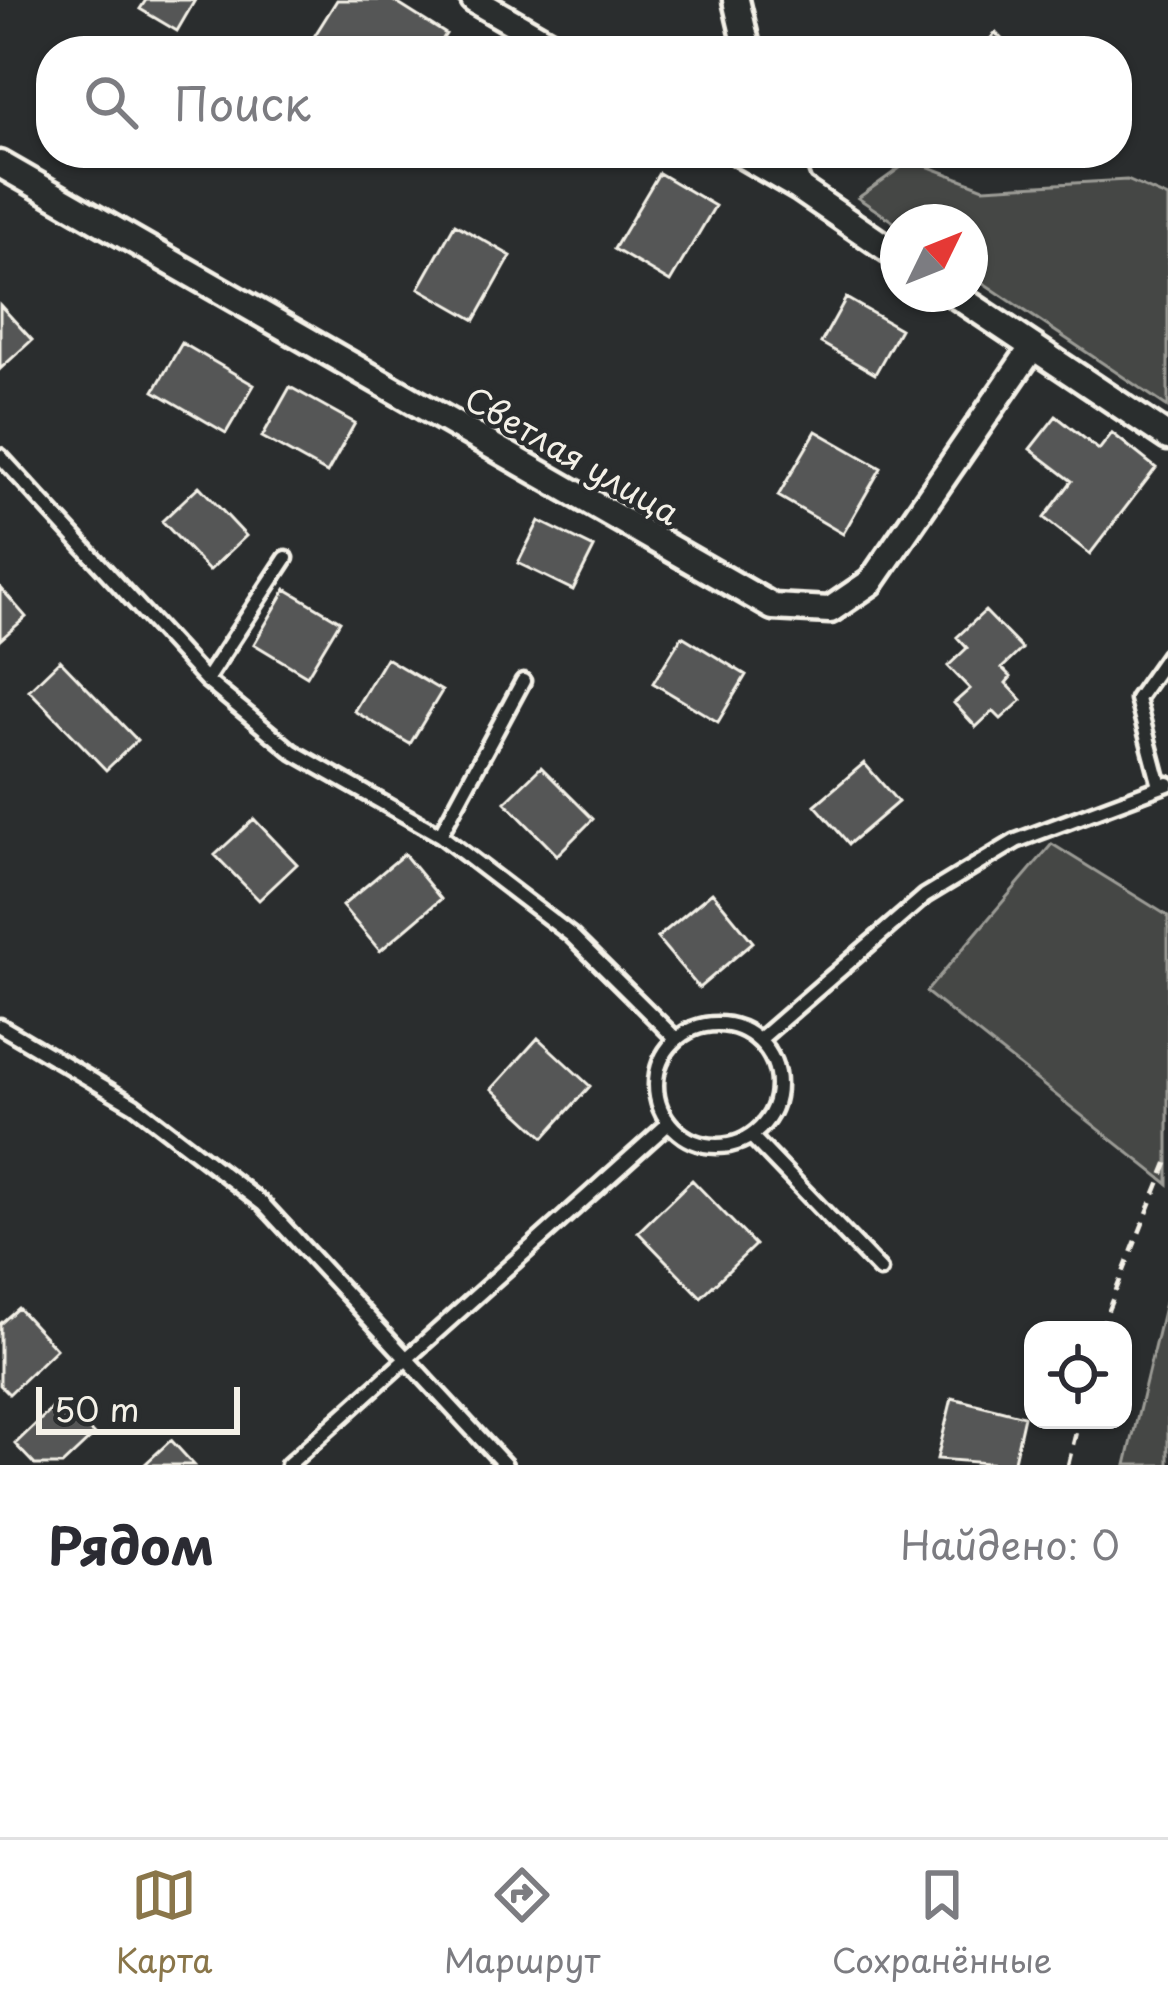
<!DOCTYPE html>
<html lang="ru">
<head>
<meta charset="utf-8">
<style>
	:root { --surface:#fff; --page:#f7f7f7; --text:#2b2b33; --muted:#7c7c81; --line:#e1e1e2; --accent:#8a764a }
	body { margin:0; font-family:"Playpen Sans",sans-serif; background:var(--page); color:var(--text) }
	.controls { position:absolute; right:36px; bottom:36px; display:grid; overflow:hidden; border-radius:24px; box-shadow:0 3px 9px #0004 }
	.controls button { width:108px; height:108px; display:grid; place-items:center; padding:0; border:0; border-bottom:3px solid var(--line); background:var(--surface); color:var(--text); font:60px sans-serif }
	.compass { position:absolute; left:880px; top:204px; width:108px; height:108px; border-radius:50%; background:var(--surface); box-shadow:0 3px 9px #0004; rotate:47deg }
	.scale { position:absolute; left:36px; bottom:30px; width:204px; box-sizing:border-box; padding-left:12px; border:6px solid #f4f1e8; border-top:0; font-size:33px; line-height:42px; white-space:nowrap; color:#f4f1e8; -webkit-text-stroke:9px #2a2d2e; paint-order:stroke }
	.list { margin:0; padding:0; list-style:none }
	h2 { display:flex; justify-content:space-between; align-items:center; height:156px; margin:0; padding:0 48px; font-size:51px }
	h2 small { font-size:39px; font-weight:400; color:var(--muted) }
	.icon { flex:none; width:66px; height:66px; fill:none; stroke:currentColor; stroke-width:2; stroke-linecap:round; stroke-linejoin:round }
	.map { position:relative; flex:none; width:1168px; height:1465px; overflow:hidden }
	.search { position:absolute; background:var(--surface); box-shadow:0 3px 9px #0004; left:36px; right:36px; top:36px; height:132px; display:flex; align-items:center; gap:30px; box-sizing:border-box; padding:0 42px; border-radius:48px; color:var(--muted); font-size:45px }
	.sheet { height:372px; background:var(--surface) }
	nav { display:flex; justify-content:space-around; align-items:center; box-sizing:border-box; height:168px; border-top:3px solid var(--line); background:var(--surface); font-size:33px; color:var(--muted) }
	nav a { display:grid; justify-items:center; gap:6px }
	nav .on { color:var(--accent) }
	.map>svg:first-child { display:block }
	.green { fill:#444645; stroke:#9c9c96; stroke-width:3 }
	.building { fill:#555756; stroke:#f4f1e8; stroke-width:3 }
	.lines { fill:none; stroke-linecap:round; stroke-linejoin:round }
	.service-casing { stroke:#f4f1e8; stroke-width:21 }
	.minor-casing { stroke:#f4f1e8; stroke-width:33 }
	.path { stroke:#f4f1e8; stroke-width:4.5; stroke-dasharray:12 9; stroke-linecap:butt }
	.service { stroke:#2a2d2e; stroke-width:12 }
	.minor { stroke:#2a2d2e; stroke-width:24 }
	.labels { text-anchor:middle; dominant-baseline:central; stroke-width:9; stroke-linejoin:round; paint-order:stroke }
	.street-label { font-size:33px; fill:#f4f1e8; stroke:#2a2d2e }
</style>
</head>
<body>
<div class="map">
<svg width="1168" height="1465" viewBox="0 0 1168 1465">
	<rect width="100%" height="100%" fill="#2a2d2e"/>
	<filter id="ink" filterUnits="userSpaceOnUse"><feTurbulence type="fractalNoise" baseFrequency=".00833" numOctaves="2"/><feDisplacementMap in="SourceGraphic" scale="24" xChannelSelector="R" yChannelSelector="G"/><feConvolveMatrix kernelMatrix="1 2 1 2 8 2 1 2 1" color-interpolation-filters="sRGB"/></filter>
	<g filter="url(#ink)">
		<path class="green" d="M911,160l73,28 143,-8 41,18v209l-198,-133v-52l-72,3 -40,-27z
			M1052,844l116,72v268l-242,-192z
			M1168,1290v175h-42z"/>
		<path class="building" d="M146,0h49l-18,31 -37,-22z
			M337,0h55l54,34 -11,17h-130z
			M996,33l17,18h-35z
			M659,173l56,33 -45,76 -56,-33z
			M455,224l56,32 -36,64 -56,-32z
			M846,298l54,31 -25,45 -54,-31z
			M0,305l32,35 -32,29z
			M182,343l72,42 -28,48 -72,-42z
			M290,387l65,36 -28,50 -65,-36z
			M1056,416l43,34 13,-17 44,35 -66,86 -46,-36 28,-37 -42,-32z
			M816,431l65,37 -38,66 -65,-38z
			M199,486l47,50 -37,35 -47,-50z
			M539,521l55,27 -21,42 -55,-27z
			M0,587l26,30 -26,23z
			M286,589l54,32 -33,55 -53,-32z
			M985,611l37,38 -20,19 9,9 -5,6 16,17 -21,19 -8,-8 -17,16 -22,-24 16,-14 -22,-23 19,-18 -10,-11z
			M682,636l64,39 -28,47 -65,-39z
			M386,658l56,33 -32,53 -56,-33z
			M60,660l77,80 -31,30 -77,-80z
			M864,763l34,39 -49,42 -34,-39z
			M541,767l52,52 -36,36 -52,-53z
			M254,819l43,45 -38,36 -44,-45z
			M404,854l37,45 -61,52 -38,-45z
			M712,892l41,50 -54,46 -42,-50z
			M538,1038l52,48 -46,51 -52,-48z
			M692,1180l63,65 -54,52 -63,-65z
			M18,1308l38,41 -47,45 -9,-9v-61z
			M952,1398l72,18 -11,49 -76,-6z
			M61,1400l33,35 -32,30h-27l-20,-21z
			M171,1440l23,25h-50z"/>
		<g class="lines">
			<defs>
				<path id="service" d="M0,456l206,224 87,72 147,83 131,100 105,104
					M206,680l80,-122
					M1160,786l-23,-87 31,-44
					M440,835l83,-154
					M656 1085a61 61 0 1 1 122 0a61 61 0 1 1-122 0Z
					M0,1026l134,79 129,99 242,261
					M759,1040l166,-144 91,-55 152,-57
					M752,1137l128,133
					M288,1465l380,-341"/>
				<path id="minor" d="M474,0l88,51
					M736,0l12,51
					M739,153l60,35
					M786,153l13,35 99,68
					M0,164l773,443 57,3 41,-28 161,-234
					M954,294l214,143"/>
			</defs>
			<use href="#service" class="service-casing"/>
			<use href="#minor" class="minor-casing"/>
			<path class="path" d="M1100,1330l68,-169
				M1068,1465l11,-45"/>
			<use href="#service" class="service"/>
			<use href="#minor" class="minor"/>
		</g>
	</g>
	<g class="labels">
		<g class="street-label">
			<text transform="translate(573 454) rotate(30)">Светлая улица</text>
		</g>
	</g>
</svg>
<div class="controls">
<button><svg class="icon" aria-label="locate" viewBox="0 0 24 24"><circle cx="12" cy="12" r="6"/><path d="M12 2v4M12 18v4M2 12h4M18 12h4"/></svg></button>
</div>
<svg class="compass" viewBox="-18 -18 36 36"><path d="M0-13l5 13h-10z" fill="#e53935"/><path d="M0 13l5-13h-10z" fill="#7c7c81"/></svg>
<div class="scale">50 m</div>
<div class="search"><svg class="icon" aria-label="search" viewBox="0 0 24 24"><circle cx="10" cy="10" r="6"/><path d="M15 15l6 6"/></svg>Поиск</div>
</div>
<section class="sheet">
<h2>Рядом<small>Найдено: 0</small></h2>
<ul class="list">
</ul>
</section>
<nav>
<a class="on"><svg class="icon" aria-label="map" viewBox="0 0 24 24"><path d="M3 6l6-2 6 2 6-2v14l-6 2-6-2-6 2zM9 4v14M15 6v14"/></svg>Карта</a>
<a><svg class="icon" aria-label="directions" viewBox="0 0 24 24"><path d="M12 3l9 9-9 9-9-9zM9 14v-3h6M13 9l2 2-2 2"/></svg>Маршрут</a>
<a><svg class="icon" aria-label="saved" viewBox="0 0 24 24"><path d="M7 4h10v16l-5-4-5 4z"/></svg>Сохранённые</a>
</nav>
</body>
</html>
